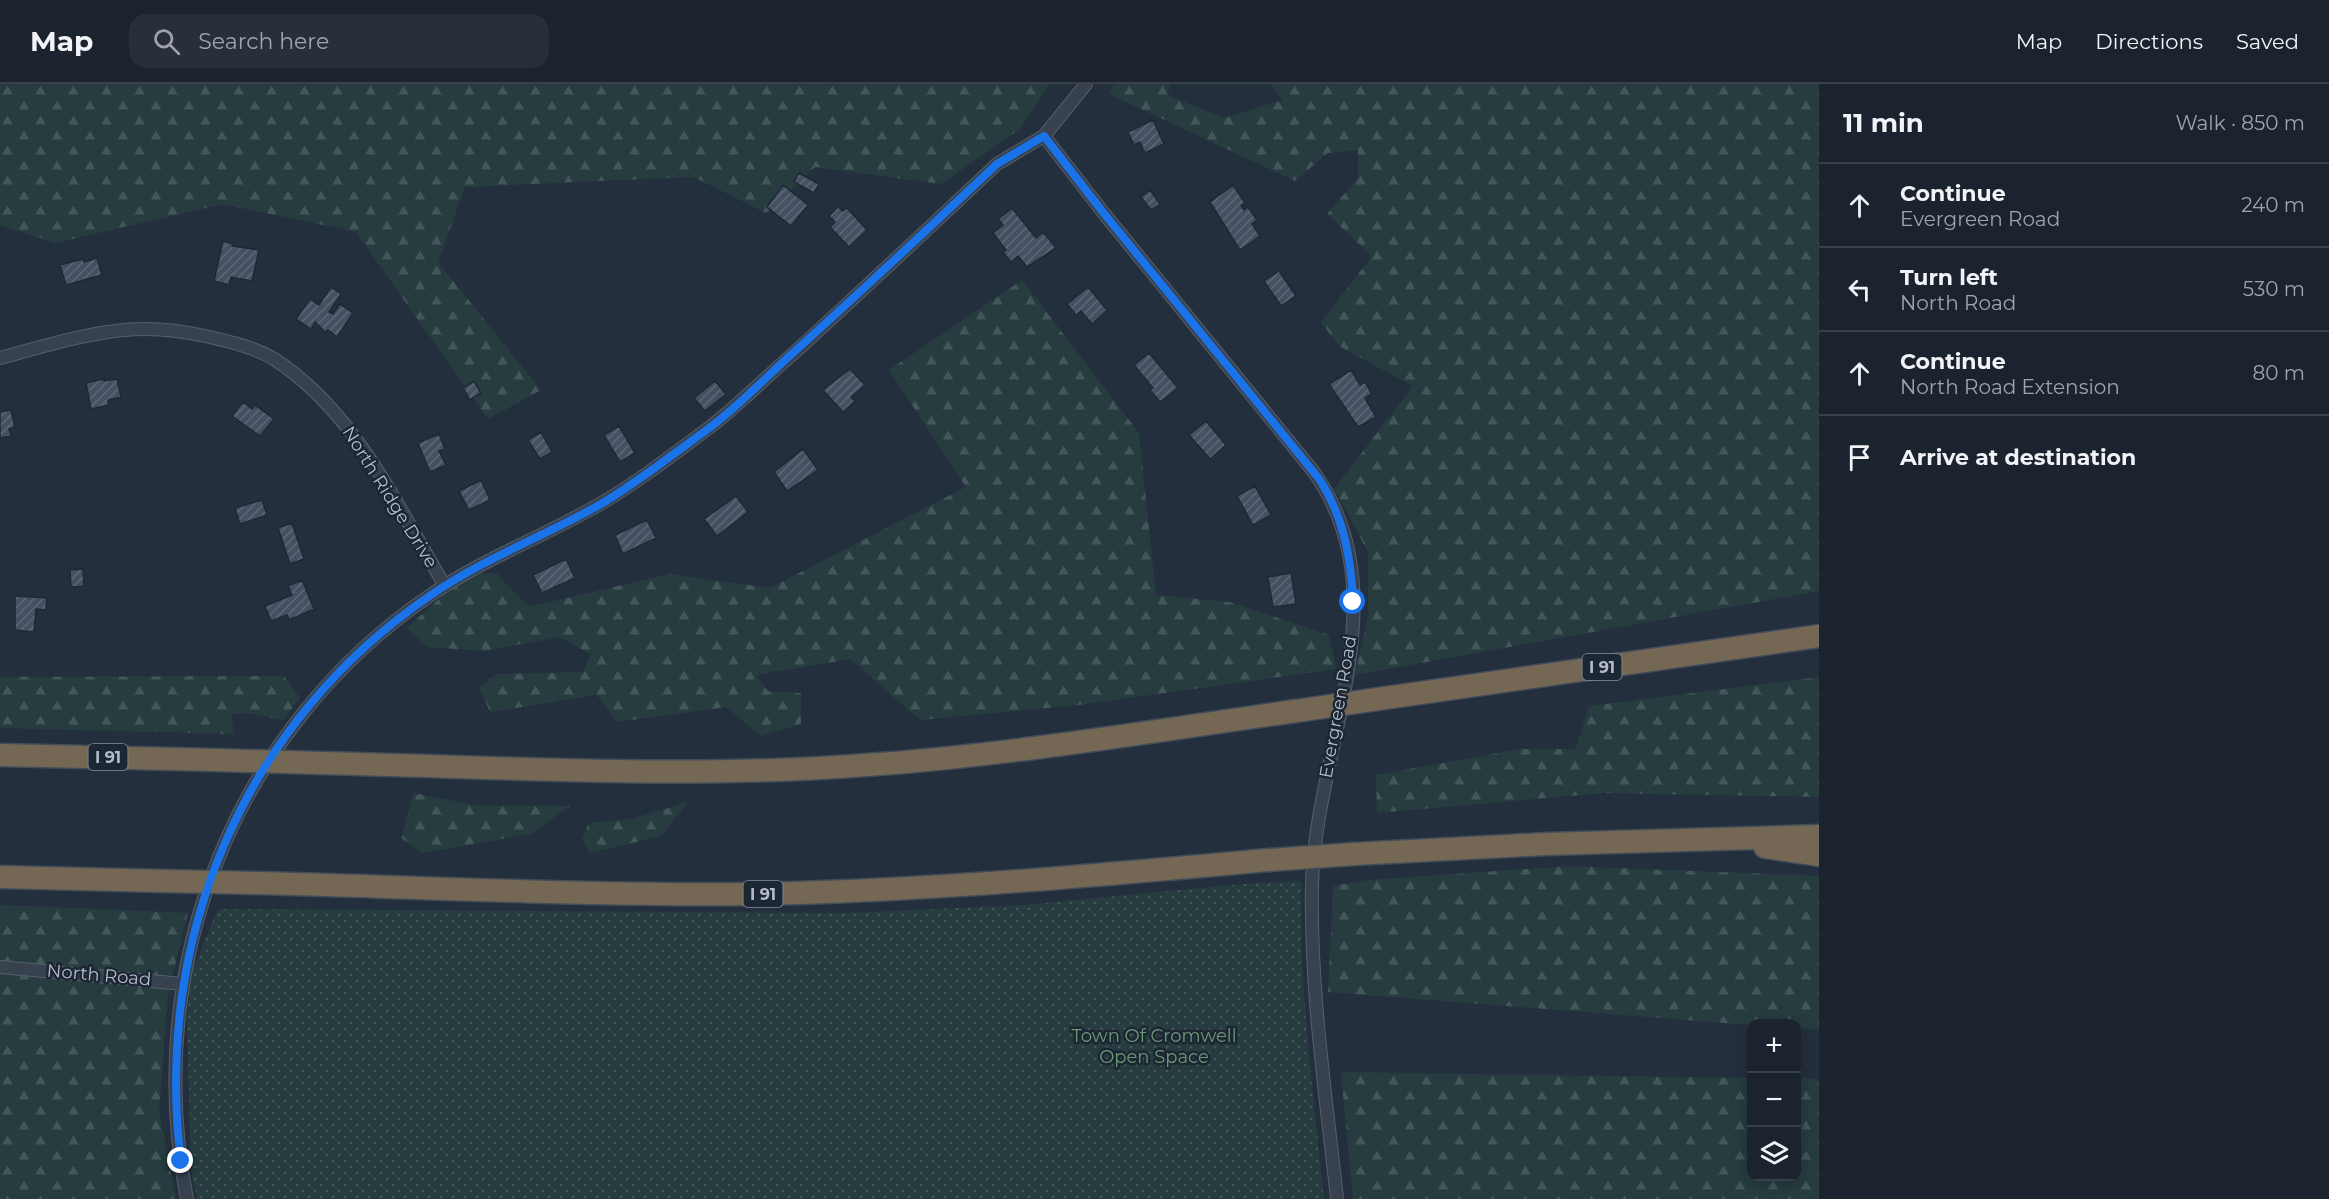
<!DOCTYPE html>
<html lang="en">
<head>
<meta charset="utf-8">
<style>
	:root { --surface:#1b232e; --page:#282f3a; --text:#f1f3f6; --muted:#a0a4aa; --line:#39404a }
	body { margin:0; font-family:Montserrat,sans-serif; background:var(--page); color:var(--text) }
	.controls { position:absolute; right:18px; bottom:18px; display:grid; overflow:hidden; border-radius:12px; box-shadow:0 3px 15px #0003 }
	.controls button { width:54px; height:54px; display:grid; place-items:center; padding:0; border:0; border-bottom:2px solid var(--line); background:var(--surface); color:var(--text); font:30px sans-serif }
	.stop { position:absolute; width:18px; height:18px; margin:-14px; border:4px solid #1a73e8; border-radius:50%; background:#fff }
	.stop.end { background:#1a73e8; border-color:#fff; box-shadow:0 2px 6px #0008 }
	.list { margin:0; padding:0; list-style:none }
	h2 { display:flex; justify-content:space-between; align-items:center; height:78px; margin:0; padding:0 24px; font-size:26px }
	h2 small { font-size:20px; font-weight:400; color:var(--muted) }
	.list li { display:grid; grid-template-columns:39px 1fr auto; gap:18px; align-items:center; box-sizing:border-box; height:84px; padding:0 24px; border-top:2px solid var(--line) }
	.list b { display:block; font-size:22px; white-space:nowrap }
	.list p { margin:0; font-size:20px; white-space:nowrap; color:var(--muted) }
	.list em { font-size:20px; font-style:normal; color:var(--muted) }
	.icon { flex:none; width:33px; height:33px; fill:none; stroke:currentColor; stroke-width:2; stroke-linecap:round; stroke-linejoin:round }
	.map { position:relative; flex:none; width:1819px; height:1115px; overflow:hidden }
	header { display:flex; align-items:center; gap:36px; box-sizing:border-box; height:84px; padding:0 30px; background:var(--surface); border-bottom:2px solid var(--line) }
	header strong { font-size:28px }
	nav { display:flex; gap:33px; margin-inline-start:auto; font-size:21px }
	.search { width:420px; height:54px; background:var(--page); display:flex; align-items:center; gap:15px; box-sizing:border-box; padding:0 21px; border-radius:18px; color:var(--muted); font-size:22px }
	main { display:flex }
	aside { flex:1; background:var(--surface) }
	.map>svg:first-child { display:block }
	.forest { fill:url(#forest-firs) }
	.park { fill:url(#park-dots) }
	.building { fill:url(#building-hatch); stroke:#1f2835; stroke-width:1.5 }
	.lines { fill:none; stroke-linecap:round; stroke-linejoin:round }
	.minor-casing { stroke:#565f6c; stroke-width:14 }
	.motorway-casing { stroke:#434c59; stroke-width:25 }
	.minor { stroke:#38414e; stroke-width:12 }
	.motorway { stroke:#746855; stroke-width:22 }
	.motorway-bridge-casing { stroke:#434c59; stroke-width:25; stroke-linecap:butt }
	.motorway-bridge { stroke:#746855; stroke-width:22 }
	.route { stroke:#1a73e8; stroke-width:8 }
	.labels { text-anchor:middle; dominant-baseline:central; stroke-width:5; stroke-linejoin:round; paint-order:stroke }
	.shield { fill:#1d2633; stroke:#878f9c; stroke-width:1.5 }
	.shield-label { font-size:16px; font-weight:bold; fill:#b4bcc9 }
	.street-label { font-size:18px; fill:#b4bcc9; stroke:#1d2633 }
	.park-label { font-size:18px; fill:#6b9a76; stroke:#1d2633 }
</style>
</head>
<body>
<header>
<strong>Map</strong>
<div class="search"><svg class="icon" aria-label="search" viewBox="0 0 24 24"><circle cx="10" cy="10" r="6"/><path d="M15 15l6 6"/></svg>Search here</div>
<nav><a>Map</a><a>Directions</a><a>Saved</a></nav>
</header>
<main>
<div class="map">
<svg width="1819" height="1115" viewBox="0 0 1819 1115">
	<defs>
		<pattern id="forest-firs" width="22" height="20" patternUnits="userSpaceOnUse" patternTransform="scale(1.5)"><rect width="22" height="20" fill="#263c3f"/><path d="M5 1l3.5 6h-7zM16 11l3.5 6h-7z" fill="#435659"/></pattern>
		<pattern id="park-dots" width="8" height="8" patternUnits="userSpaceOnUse" patternTransform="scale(1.5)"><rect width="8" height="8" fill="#263c3f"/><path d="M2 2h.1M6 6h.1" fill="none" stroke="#435659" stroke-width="1.8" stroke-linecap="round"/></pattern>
		<pattern id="building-hatch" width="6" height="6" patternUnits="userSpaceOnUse" patternTransform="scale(1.5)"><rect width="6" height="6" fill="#455162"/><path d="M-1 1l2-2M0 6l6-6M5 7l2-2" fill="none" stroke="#5d6877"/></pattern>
	</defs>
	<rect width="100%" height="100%" fill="#242f3e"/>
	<path class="forest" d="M0,0h1048l1,1 -29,44 -79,55 -126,-17 -49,46 -72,-36 -229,10 -27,75 103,128 -53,29 -132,-187 -133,-28 -168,39 -55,-18z
		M1114,0h57l-4,11 57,23 59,-18 -13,-16h549v507l-464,84 13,-60v-63l-34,-63 79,-103 -74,-40 -18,-24 51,-66 -45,-42 31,-36v-28l-30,3 -33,28 -186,-87z
		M1022,196l117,153 17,162 74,7 99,33 7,34 -257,36 -159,15 -70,-61 -94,16 12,16 33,2v31l-40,12 -35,-29 -109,15 -20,-27 -107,17 -11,-25 18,-13 87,-2 6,-18 -30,-17 -76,14 -57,-4 -20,-19 58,-53 31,-2 33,34 140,-33 101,14 196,-101 -77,-117z
		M284,592l16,22 -17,22 -35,-7 -17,1 3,20 -234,-6v-51z
		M1819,593v120l-215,-4 -227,20 -1,-38 144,-26h56l13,-43z
		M414,709l60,12 96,1 -39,28 -108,19 -22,-15z
		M688,718l-27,34 -71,17 -8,-14 7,-16 42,-4z
		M1569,782l250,10v154l-22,-2 -1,-4 -45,1 -423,-33 5,-106 35,-6z
		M0,821l188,8 -20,81 -9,119 17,83 -2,3h-174z
		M1341,988l410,6 1,98h44l1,-98 22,1v120h-466z"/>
	<path class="park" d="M1301,797c-2,107 12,212 23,318h-1127l-6,-29 -4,-152 4,-44 27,-65 630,4 177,-8 216,-21z"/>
	<path class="building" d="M1153,36l11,24 -19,9 -5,-11 -6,3 -6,-13z
		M799,89l20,11 -5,9 -20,-11z
		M783,101l25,20 -17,21 -24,-19z
		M1233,101l12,18 -4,3 3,4 4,-3 9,13 -5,4 8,12 -20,14 -30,-48z
		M1150,106l10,14 -9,6 -10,-13z
		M838,123l5,4 4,-3 20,22 -18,17 -19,-20 5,-5 -6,-6z
		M1012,124l24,30 7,-6 13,16 -29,19 -9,-11 -7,6 -8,-10 3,-2 -13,-17 10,-8 -5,-6z
		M223,157l10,3 -1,2 27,4 -7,31 -21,-4 -2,8 -15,-4z
		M97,174l5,17 -36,10 -6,-20 23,-6 1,3z
		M1279,187l17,25 -15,10 -17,-25z
		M331,203l10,7 -12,18 4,2 7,-10 13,9 -16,24 -9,-7 -3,2 -10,-10 -4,7 -15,-10 14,-20 9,6z
		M1088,203l19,23 -15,14 -11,-13 -5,4 -9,-11z
		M1149,269l29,35 -18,14 -10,-12 3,-2 -19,-23z
		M850,285l15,16 -14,12 4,4 -12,11 -20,-22z
		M1351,286l9,15 5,-3 7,12 -7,4 11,19 -18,10 -29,-43z
		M104,295v2l13,-2 4,18 -13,3 1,5 -18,4 -5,-26z
		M474,297l7,12 -11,7 -7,-12z
		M715,297l11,13 -21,17 -11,-13z
		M243,318l9,7 3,-4 19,14 -14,17 -28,-20z
		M11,326l4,17 -6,2 2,7 -11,2v-26z
		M1206,337l20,24 -16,14 -21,-24z
		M619,342l16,27 -15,9 -16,-27z
		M541,348l11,20 -12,7 -12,-19z
		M439,350l6,15 -6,2 7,14 -16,7 -12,-29z
		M803,365l15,21 -31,21 -13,-19z
		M481,396l9,20 -21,10 -10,-19z
		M1255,402l16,29 -18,10 -16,-29z
		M736,412l12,16 -31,24 -13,-17z
		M262,416l5,15 -27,9 -5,-16z
		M647,436l9,18 -33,16 -8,-19z
		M292,439l12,36 -14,5 -12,-36z
		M566,475l9,19 -33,15 -9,-18z
		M83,485l1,17 -13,1 -1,-17z
		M1291,489l5,31 -23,3 -5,-30z
		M302,496l12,29 -25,11 -2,-5 -16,6 -6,-15 27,-11 -4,-9z
		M15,512l32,2 -1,12 -10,-1 -2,23 -19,-2z"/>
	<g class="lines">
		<defs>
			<path id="minor" d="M1044,52l58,75 211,260c91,125 1,279 -1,415 -2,104 14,210 25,313
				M0,274c41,-11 82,-24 124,-28 28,-3 54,0 81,6 22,5 49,11 69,23 81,52 123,147 171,227
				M0,883l183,17
				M187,1115c-46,-233 47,-471 245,-605 53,-36 113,-58 168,-90 38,-22 75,-51 110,-77 30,-23 57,-51 85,-75 68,-62 135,-125 202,-188l47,-28 42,-52"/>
			<path id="motorway" d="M1385,614l434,-62
				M0,671l217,5
				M320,679c182,4 365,16 546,2 144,-10 287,-34 430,-54
				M1765,763l54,8
				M1354,770l192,-10 273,-8
				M0,793l163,4
				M256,799c166,4 333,13 499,11 172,-3 343,-19 514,-34"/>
		</defs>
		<use href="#minor" class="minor-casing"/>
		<use href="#motorway" class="motorway-casing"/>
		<use href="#minor" class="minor"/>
		<use href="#motorway" class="motorway"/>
		<defs>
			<path id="motorway-bridge" d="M1296,627l89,-13
				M217,676l103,3
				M1269,776l85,-6
				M163,797l93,2"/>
		</defs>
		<use href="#motorway-bridge" class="motorway-bridge-casing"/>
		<use href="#motorway-bridge" class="motorway-bridge"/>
	</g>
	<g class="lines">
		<path class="route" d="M181,1077c-28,-223 63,-439 250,-566 54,-37 114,-59 170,-91 37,-22 72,-50 107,-75 31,-23 58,-52 87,-78 68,-61 135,-124 202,-187l47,-28 58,75 218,269c24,38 31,78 33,122"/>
	</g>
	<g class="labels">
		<g class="shield">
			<rect x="1582.5" y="570" width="39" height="26" rx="4.5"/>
			<rect x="88.5" y="660" width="39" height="26" rx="4.5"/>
			<rect x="743.5" y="797" width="39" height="26" rx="4.5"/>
		</g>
		<g class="shield-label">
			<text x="1602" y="583">I 91</text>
			<text x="108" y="673">I 91</text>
			<text x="763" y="810">I 91</text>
		</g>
		<g class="street-label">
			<text transform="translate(390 413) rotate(58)">North Ridge Drive</text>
			<text transform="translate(1338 623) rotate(-80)">Evergreen Road</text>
			<text transform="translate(99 891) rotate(5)">North Road</text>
		</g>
		<g class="park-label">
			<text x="1154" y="952">Town Of Cromwell<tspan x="1154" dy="21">Open Space</tspan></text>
		</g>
	</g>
</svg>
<div class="controls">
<button>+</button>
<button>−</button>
<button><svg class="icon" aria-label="layers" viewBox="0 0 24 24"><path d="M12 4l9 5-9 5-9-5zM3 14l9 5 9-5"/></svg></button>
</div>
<div class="stop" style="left:1353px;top:518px"></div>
<div class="stop end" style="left:181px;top:1077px"></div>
</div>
<aside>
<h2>11 min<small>Walk · 850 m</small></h2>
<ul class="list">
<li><svg class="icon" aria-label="ahead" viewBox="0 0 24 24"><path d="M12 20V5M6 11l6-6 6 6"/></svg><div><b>Continue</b><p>Evergreen Road</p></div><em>240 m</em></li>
<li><svg class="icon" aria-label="left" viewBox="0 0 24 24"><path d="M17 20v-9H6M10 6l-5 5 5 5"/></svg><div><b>Turn left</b><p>North Road</p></div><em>530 m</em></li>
<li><svg class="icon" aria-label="ahead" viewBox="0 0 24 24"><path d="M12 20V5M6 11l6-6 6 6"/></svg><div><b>Continue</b><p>North Road Extension</p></div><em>80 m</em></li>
<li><svg class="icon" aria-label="arrive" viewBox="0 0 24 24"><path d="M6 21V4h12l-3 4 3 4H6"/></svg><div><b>Arrive at destination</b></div></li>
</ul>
</aside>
</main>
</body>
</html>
